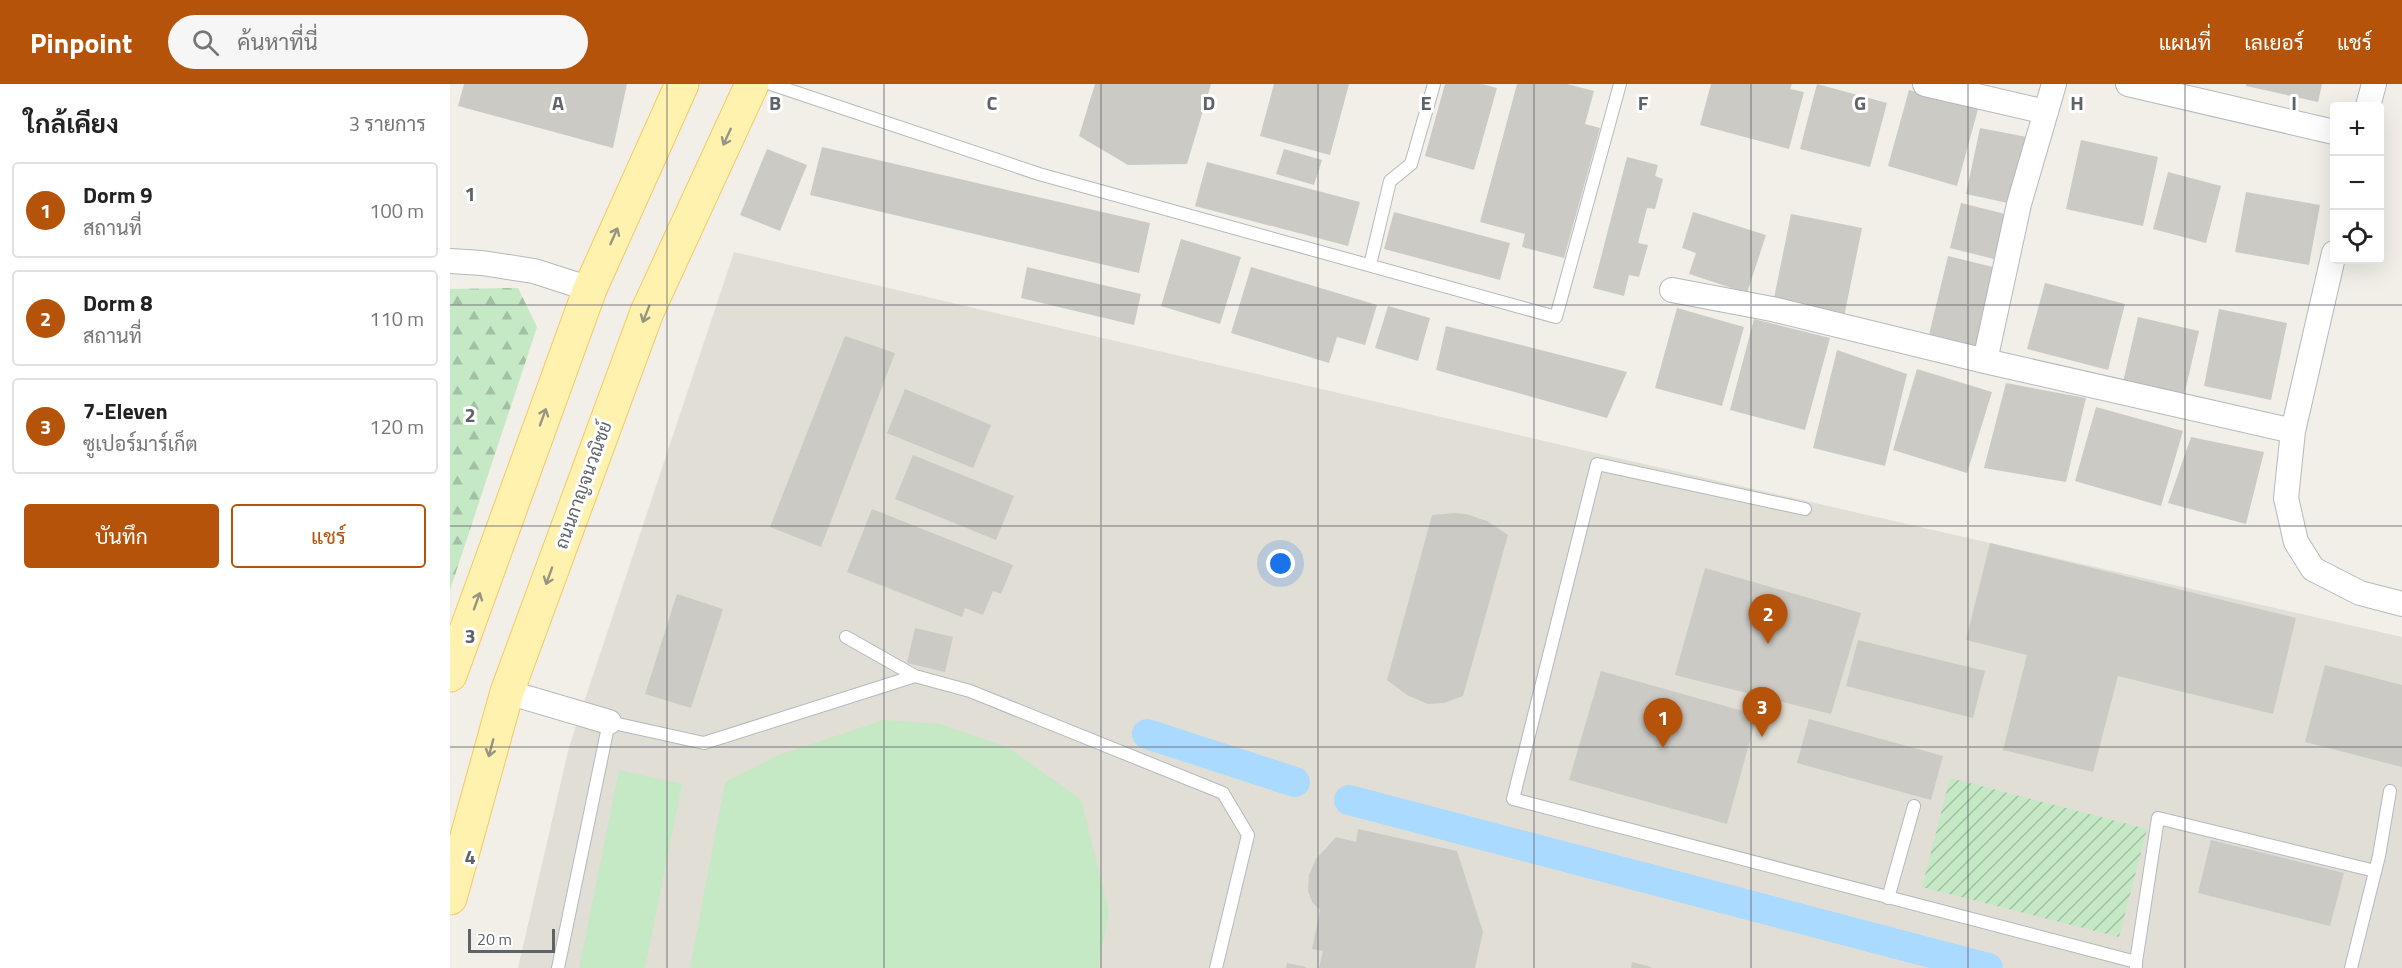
<!DOCTYPE html>
<html lang="th">
<head>
<meta charset="utf-8">
<style>
	:root { --surface:#fff; --page:#f6f6f6; --text:#222; --muted:#767676; --line:#e0e0e0; --accent:#b45309 }
	body { margin:0; font-family:"Titillium Web",Sarabun,sans-serif; background:var(--page); color:var(--text) }
	.controls { position:absolute; right:18px; top:18px; display:grid; overflow:hidden; border-radius:6px; box-shadow:0 6px 24px #0002 }
	.controls button { width:54px; height:54px; display:grid; place-items:center; padding:0; border:0; border-bottom:2px solid var(--line); background:var(--surface); color:var(--text); font:30px sans-serif }
	.scale { position:absolute; left:18px; bottom:15px; width:87px; box-sizing:border-box; padding-left:6px; border:3px solid #5f6368; border-top:0; font-size:16px; line-height:21px; white-space:nowrap; color:#5f6368; -webkit-text-stroke:4px #fff; paint-order:stroke }
	.you { position:absolute; left:831px; top:480px; width:21px; height:21px; margin:-15px; border:4px solid #fff; border-radius:50%; background:#1a73e8; box-shadow:0 0 0 9px #1a73e833 }
	.badge { display:grid; place-items:center; width:39px; height:39px; border-radius:50%; background:var(--accent); color:#fff; font-size:20px; font-weight:700 }
	.pin { position:absolute; translate:-50% -50px; filter:drop-shadow(0 2px 3px #0008) }
	.pin::after { content:''; position:absolute; top:32px; width:21px; height:18px; background:inherit; clip-path:polygon(0 0,100% 0,50% 100%) }
	.list { margin:0; padding:0; list-style:none }
	h2 { display:flex; justify-content:space-between; align-items:center; height:78px; margin:0; padding:0 24px; font-size:26px }
	h2 small { font-size:20px; font-weight:400; color:var(--muted) }
	.list li { display:grid; grid-template-columns:39px 1fr auto; gap:18px; align-items:center; box-sizing:border-box; height:96px; margin:0 12px 12px; padding:0 12px; border:2px solid var(--line); border-radius:6px }
	.list b { display:block; font-size:22px; white-space:nowrap }
	.list p { margin:0; font-size:20px; white-space:nowrap; color:var(--muted) }
	.list em { font-size:20px; font-style:normal; color:var(--muted) }
	.actions { display:flex; gap:12px; padding:18px 24px }
	.actions a { flex:1; padding:14px 0; border:2px solid var(--accent); border-radius:6px; text-align:center; font-size:21px; color:var(--accent) }
	.actions .main { background:var(--accent); color:#fff }
	.icon { flex:none; width:33px; height:33px; fill:none; stroke:currentColor; stroke-width:2; stroke-linecap:round; stroke-linejoin:round }
	.map { position:relative; flex:none; width:1952px; height:884px; overflow:hidden }
	header { display:flex; align-items:center; gap:36px; box-sizing:border-box; height:84px; padding:0 30px; background:var(--accent); color:#fff }
	header strong { font-size:28px }
	nav { display:flex; gap:33px; margin-inline-start:auto; font-size:21px }
	.search { width:420px; height:54px; background:var(--page); display:flex; align-items:center; gap:15px; box-sizing:border-box; padding:0 21px; border-radius:33px; color:var(--muted); font-size:22px }
	main { display:flex }
	aside { flex:1; background:var(--surface) }
	.map>svg:first-child { display:block }
	.education { fill:#e1ded6 }
	.forest { fill:url(#forest-firs) }
	.garden { fill:url(#garden-furrows) }
	.pitch { fill:#c5e8c5 }
	.lines { fill:none; stroke-linecap:round; stroke-linejoin:round }
	.canal { stroke:#aadaff; stroke-width:30 }
	.building { fill:#cccac5 }
	.service-casing { stroke:#b5b8bc; stroke-width:14 }
	.minor-casing { stroke:#b5b8bc; stroke-width:26 }
	.primary-casing { stroke:#f2c960; stroke-width:35 }
	.service { stroke:#fff; stroke-width:12 }
	.minor { stroke:#fff; stroke-width:24 }
	.primary { stroke:#fff2af; stroke-width:33 }
	.oneway { stroke:#979581 }
	.grid { fill:none; stroke:#5f6368; stroke-width:1.5; stroke-opacity:0.55 }
	.labels { text-anchor:middle; dominant-baseline:central; stroke-width:6; stroke-linejoin:round; paint-order:stroke }
	.street-label { font-size:18px; fill:#5f6368; stroke:#fff }
	.grid-label { font-size:20px; text-anchor:middle; font-weight:bold; fill:#5f6368; stroke:#fff; stroke-width:6; stroke-linejoin:round; paint-order:stroke }
</style>
</head>
<body>
<header>
<strong>Pinpoint</strong>
<div class="search"><svg class="icon" aria-label="search" viewBox="0 0 24 24"><circle cx="10" cy="10" r="6"/><path d="M15 15l6 6"/></svg>ค้นหาที่นี่</div>
<nav><a>แผนที่</a><a>เลเยอร์</a><a>แชร์</a></nav>
</header>
<main>
<aside>
<h2>ใกล้เคียง<small>3 รายการ</small></h2>
<ul class="list">
<li><span class="badge">1</span><div><b>Dorm 9</b><p>สถานที่</p></div><em>100 m</em></li>
<li><span class="badge">2</span><div><b>Dorm 8</b><p>สถานที่</p></div><em>110 m</em></li>
<li><span class="badge">3</span><div><b>7-Eleven</b><p>ซูเปอร์มาร์เก็ต</p></div><em>120 m</em></li>
</ul>
<div class="actions"><a class="main">บันทึก</a><a>แชร์</a></div>
</aside>
<div class="map">
<svg width="1952" height="884" viewBox="0 0 1952 884">
	<defs>
		<pattern id="forest-firs" width="22" height="20" patternUnits="userSpaceOnUse" patternTransform="scale(1.5)"><rect width="22" height="20" fill="#c5e8c5"/><path d="M5 1l3.5 6h-7zM16 11l3.5 6h-7z" fill="#a3c0a4"/></pattern>
		<pattern id="garden-furrows" width="10" height="10" patternUnits="userSpaceOnUse" patternTransform="scale(1.5)"><rect width="10" height="10" fill="#c5e8c5"/><path d="M-1 1l2-2M0 10L10 0M9 11l2-2" fill="none" stroke="#a3c0a4"/></pattern>
	</defs>
	<rect width="100%" height="100%" fill="#f1efe8"/>
	<path class="education" d="M284,168l853,199 815,186v331h-1884l51,-221z"/>
	<path class="forest" d="M68,204l19,39 -87,263v-301z"/>
	<path class="garden" d="M1500,694l197,51 -28,108 -197,-50z"/>
	<path class="pitch" d="M434,636l56,4 69,24 72,52 28,112 -11,56h-408l35,-186 54,-27z
		M169,686l63,14 -37,184h-66z"/>
	<g class="lines">
		<path class="canal" d="M697,650l148,48
			M899,716l639,168"/>
	</g>
	<path class="building" d="M14,0h163l-14,64 -155,-42z
		M645,0h116l-24,80 -59,1 -49,-29z
		M824,0h75l-19,71 -70,-19z
		M995,0h37l15,4 -23,82 -49,-14z
		M1067,0h50l27,7 -9,33 15,4 -36,130 -42,-11 3,-13 -45,-12z
		M1261,0h81l-2,5 14,3 -15,57 -89,-24z
		M1367,0l70,19 -17,64 -70,-18z
		M1796,0h76l-4,18 -72,-16z
		M1459,6l69,19 -21,77 -69,-20z
		M1530,44l52,10 -15,67 -51,-11z
		M1631,56l77,17 -15,69 -77,-17z
		M372,63l328,76 -11,50 -329,-78z
		M317,65l40,16 -27,66 -40,-16z
		M834,65l38,11 -8,25 -38,-11z
		M1177,73l31,8 -3,11 8,3 -8,30 -8,-1 -9,35 10,2 -9,32 -10,-2 -5,21 -31,-8z
		M757,78l153,40 -12,44 -153,-40z
		M1718,88l53,14 -15,57 -53,-14z
		M1796,108l74,13 -11,60 -74,-13z
		M1511,119l48,12 -11,45 -48,-12z
		M944,128l116,31 -10,37 -116,-31z
		M1243,128l73,23 -19,58 -58,-19 7,-21 -14,-5z
		M1341,130l71,14 -19,94 -71,-14z
		M731,155l60,18 -21,67 -59,-18z
		M1498,172l49,12 -20,82 -49,-11z
		M577,183l114,27 -7,31 -113,-27z
		M801,183l126,38 -12,40 -28,-8 -8,26 -98,-30z
		M1595,199l80,21 -17,66 -81,-21z
		M938,222l42,12 -12,43 -43,-13z
		M1227,224l67,19 -22,79 -67,-18z
		M1769,225l68,14 -16,77 -67,-14z
		M1688,233l61,14 -15,65 -61,-14z
		M1304,235l76,19 -25,92 -75,-20z
		M996,242l181,46 -20,46 -171,-48z
		M395,252l50,17 -74,194 -51,-20z
		M1387,266l70,24 -22,92 -72,-18z
		M1467,285l75,23 -25,81 -74,-23z
		M1556,299l80,15 -20,84 -82,-14z
		M455,305l86,36 -18,43 -86,-35z
		M1646,323l87,24 -22,75 -86,-25z
		M1741,353l73,15 -18,72 -78,-21z
		M463,371l101,41 -18,44 -101,-41z
		M422,425l141,56 -12,29 -8,-3 -10,24 -18,-7 -3,9 -115,-45z
		M1005,429l11,1 21,7 21,14 -45,161 -19,7 -16,1 -21,-9 -20,-15 45,-165z
		M1540,459l306,75 -23,96 -155,-38 -25,96 -90,-22 24,-95 -61,-15z
		M1255,484l156,45 -30,101 -156,-39z
		M227,510l46,15 -32,99 -46,-14z
		M465,544l38,9 -8,35 -38,-9z
		M1408,556l127,31 -12,47 -127,-32z
		M1875,581l77,20v82l-97,-25z
		M1151,587l156,44 -30,109 -158,-44z
		M1359,635l134,37 -12,44 -134,-37z
		M908,745l99,22 26,81 -8,36h-156l4,-17 -11,-2 8,-39 -8,-8 -4,-11 1,-16 7,-16 20,-22 20,5z
		M1761,756l133,33 -14,53 -132,-33z
		M1182,878l19,5v1h-20z
		M837,879l19,4v1h-20z"/>
	<g class="lines">
		<defs>
			<path id="service" d="M321,0l268,90 517,143 64,-233
				M920,181l20,-84 21,-17 23,-80
				M1355,425l-208,-45 -84,335 623,163v6
				M396,553l69,39
				M1438,814l26,-92
				M1686,878l22,-144 217,53
				M108,884l51,-246 95,21 211,-67 55,15 253,102 25,42 -32,133
				M1901,884l28,-112 11,-65"/>
			<path id="minor" d="M1475,0l121,28
				M1678,0l206,48
				M1918,22l6,-22
				M1884,169l-41,178 -7,67 10,44 17,27 47,24 42,11
				M0,177l32,2 52,8 56,18
				M1222,206l100,19 213,52 308,70
				M1535,277l34,-157 35,-120
				M57,608l102,30"/>
			<path id="primary" d="M0,591l140,-386 92,-205
				M0,814l57,-206 140,-380 105,-228"/>
		</defs>
		<use href="#service" class="service-casing"/>
		<use href="#minor" class="minor-casing"/>
		<use href="#primary" class="primary-casing"/>
		<use href="#service" class="service"/>
		<use href="#minor" class="minor"/>
		<use href="#primary" class="primary"/>
	</g>
	<defs><path id="oneway-shaft" d="M-6 0H5M1.5-3L5.5 0L1.5 3" fill="none" stroke-width="1.6" stroke-linecap="round" stroke-linejoin="round" transform="scale(1.5)"/></defs>
	<g class="oneway">
		<use href="#oneway-shaft" transform="translate(277 53) rotate(115)"/>
		<use href="#oneway-shaft" transform="translate(164 152) rotate(-66)"/>
		<use href="#oneway-shaft" transform="translate(196 230) rotate(112)"/>
		<use href="#oneway-shaft" transform="translate(93 333) rotate(-70)"/>
		<use href="#oneway-shaft" transform="translate(99 492) rotate(110)"/>
		<use href="#oneway-shaft" transform="translate(27 517) rotate(-70)"/>
		<use href="#oneway-shaft" transform="translate(41 664) rotate(105)"/>
	</g>
	<path class="grid" d="M217,0v884M434,0v884M651,0v884M868,0v884M1084,0v884M1301,0v884M1518,0v884M1735,0v884M0,221h1952M0,442h1952M0,663h1952"/>
	<g class="labels">
		<g class="street-label">
			<text transform="translate(133 401) rotate(-70)">ถนนกาญจนวณิชย์</text>
		</g>
	</g>
	<g class="grid-label">
		<text x="108" y="26">A</text>
		<text x="325" y="26">B</text>
		<text x="542" y="26">C</text>
		<text x="759" y="26">D</text>
		<text x="976" y="26">E</text>
		<text x="1193" y="26">F</text>
		<text x="1410" y="26">G</text>
		<text x="1627" y="26">H</text>
		<text x="1844" y="26">I</text>
		<text x="20" y="117">1</text>
		<text x="20" y="338">2</text>
		<text x="20" y="559">3</text>
		<text x="20" y="780">4</text>
	</g>
</svg>
<div class="controls">
<button>+</button>
<button>−</button>
<button><svg class="icon" aria-label="locate" viewBox="0 0 24 24"><circle cx="12" cy="12" r="6"/><path d="M12 2v4M12 18v4M2 12h4M18 12h4"/></svg></button>
</div>
<div class="scale">20 m</div>
<div class="you"></div>
<div class="pin badge" style="left:1213px;top:664px">1</div>
<div class="pin badge" style="left:1318px;top:560px">2</div>
<div class="pin badge" style="left:1312px;top:653px">3</div>
</div>
</main>
</body>
</html>
